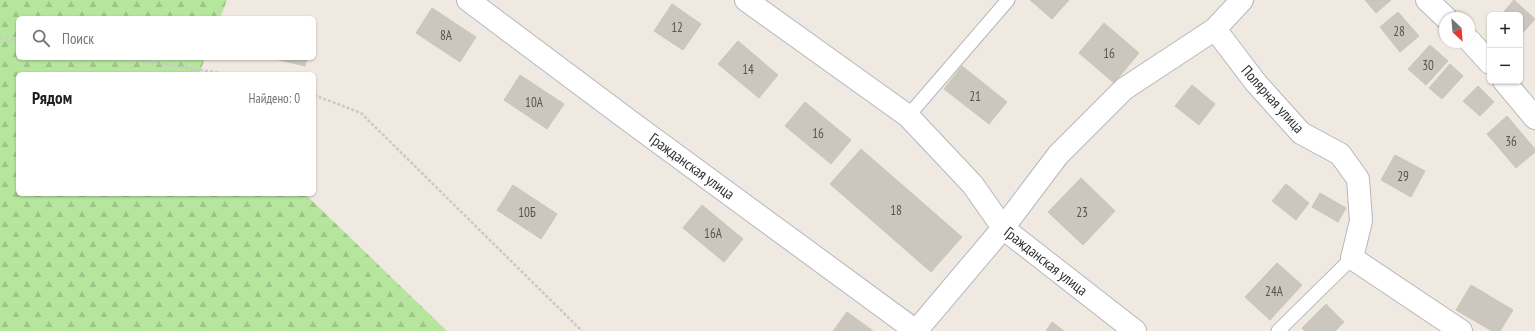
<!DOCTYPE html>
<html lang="ru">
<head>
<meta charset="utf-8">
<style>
	:root { --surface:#fff; --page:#f6f6f6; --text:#202124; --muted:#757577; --line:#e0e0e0 }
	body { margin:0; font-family:"PT Sans Narrow",sans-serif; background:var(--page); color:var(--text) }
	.controls { position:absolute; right:12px; top:12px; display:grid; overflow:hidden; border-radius:6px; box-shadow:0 1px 3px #0004 }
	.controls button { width:36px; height:36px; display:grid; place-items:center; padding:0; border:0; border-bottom:1px solid var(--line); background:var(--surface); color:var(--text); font:20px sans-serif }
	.compass { position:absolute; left:1439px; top:12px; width:36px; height:36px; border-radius:50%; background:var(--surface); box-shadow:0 1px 3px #0004; rotate:154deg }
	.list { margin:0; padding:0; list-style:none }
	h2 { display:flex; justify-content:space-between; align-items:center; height:52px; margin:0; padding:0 16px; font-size:17px }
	h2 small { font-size:13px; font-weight:400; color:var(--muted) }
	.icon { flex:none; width:22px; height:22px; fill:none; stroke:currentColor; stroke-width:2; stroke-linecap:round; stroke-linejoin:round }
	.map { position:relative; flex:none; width:1535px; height:331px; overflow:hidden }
	.search { position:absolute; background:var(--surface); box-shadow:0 1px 3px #0004; left:16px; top:16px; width:300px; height:44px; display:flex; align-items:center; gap:10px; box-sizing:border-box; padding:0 14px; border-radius:6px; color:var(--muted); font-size:15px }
	.panel { position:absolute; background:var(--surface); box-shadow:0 1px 3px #0004; left:16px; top:72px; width:300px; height:124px; border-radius:6px }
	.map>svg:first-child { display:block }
	.forest { fill:url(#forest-firs) }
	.building { fill:#cbc7bf; stroke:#cbc5ba }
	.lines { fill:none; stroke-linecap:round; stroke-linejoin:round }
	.service-casing { stroke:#b4b7c1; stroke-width:15 }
	.minor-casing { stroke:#b4b7c1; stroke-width:24 }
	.path { stroke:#c9c9c9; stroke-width:2.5; stroke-dasharray:3 2; stroke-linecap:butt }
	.service { stroke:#fff; stroke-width:13 }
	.minor { stroke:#fff; stroke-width:22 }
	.labels { text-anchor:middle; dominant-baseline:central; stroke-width:4; stroke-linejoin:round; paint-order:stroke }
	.number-label { font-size:13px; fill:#555452 }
	.street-label { font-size:15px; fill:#2e2e2e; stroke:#fff }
</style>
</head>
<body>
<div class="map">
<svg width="1535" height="331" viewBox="0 0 1535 331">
	<defs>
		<pattern id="forest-firs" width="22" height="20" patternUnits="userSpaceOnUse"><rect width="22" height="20" fill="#b6e59e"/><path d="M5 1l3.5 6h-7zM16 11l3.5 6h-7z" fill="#9dc588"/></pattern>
	</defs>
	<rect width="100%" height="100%" fill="#efe9e1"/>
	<path class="forest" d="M0,0h227l-7,18h-202v40h187l-6,16h-181v120h287l142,137h-447z"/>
	<path class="building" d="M1030,0h39l-17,19z
		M1365,0h26l-15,13z
		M1514,0l21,19 -15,17v-21h-19z
		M672,4l29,20 -18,26 -29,-19z
		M432,8l44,29 -16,25 -44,-29z
		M1398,12l21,24 -19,16 -20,-25z
		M1104,23l35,30 -25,30 -35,-30z
		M738,41l40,34 -19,23 -41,-34z
		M1430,45l18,16 -22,24 -18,-16z
		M271,58h36l-2,8z
		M1450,64l13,12 -21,23 -13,-11z
		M962,66l45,36 -18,22 -45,-35z
		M520,75l44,29 -17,25 -43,-29z
		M1192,85l23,19 -16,21 -24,-19z
		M1478,86l16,16 -14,14 -17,-15z
		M805,102l46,38 -20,24 -46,-38z
		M1507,116l28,33v3l-19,16 -29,-34z
		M861,149l101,88 -31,35 -101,-88z
		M1395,155l30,16 -14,26 -30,-17z
		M1081,178l34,33 -32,34 -35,-33z
		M1286,184l23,19 -13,17 -24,-19z
		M513,185l44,29 -16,25 -44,-29z
		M1320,193l26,15 -8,14 -26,-15z
		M702,205l41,34 -19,23 -41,-34z
		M1277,263l25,22 -32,35 -25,-23z
		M1471,285l42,25 -13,21h-8l-36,-21z
		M1326,304l18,18 -9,9h-30l-3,-3z
		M847,312l26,19h-40z
		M1052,322l12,9h-18z"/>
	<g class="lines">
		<defs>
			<path id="service" d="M908,116l100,-116
				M1278,331l74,-73"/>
			<path id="minor" d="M468,0l163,122 285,209
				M746,0l162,116 65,69 30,43 132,103
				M1427,0l19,18
				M1215,29l41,54 45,50 39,21 18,25 3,42 -9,37 109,73
				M1469,40l21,23
				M1504,81l31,37
				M916,331l87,-103 55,-73 66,-66 91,-60 27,-29"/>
		</defs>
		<use href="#service" class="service-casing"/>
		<use href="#minor" class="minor-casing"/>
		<path class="path" d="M0,38l18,3
			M126,58l100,16
			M314,95l47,18 221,218"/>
		<use href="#service" class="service"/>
		<use href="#minor" class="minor"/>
	</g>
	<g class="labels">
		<g class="number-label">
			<text x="677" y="27">12</text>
			<text x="1399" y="31">28</text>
			<text x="446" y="35">8А</text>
			<text x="1109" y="53">16</text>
			<text x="1428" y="65">30</text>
			<text x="748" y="69">14</text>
			<text x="975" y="96">21</text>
			<text x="534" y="102">10А</text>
			<text x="818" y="133">16</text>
			<text x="1511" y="141">36</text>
			<text x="1403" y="176">29</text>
			<text x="896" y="210">18</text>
			<text x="527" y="212">10Б</text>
			<text x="1082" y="212">23</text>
			<text x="713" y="233">16А</text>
			<text x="1274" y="291">24А</text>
		</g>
		<g class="street-label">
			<text transform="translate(1273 99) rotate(48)">Полярная улица</text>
			<text transform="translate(692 166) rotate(36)">Гражданская улица</text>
			<text transform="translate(1046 261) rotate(38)">Гражданская улица</text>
		</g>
	</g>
</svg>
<div class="controls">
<button>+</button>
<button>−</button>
</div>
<svg class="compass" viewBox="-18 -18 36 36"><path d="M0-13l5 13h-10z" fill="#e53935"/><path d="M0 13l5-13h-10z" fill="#757577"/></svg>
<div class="search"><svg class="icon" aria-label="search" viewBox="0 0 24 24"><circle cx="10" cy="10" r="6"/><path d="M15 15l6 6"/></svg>Поиск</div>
<section class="panel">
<h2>Рядом<small>Найдено: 0</small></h2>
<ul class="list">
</ul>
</section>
</div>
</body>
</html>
